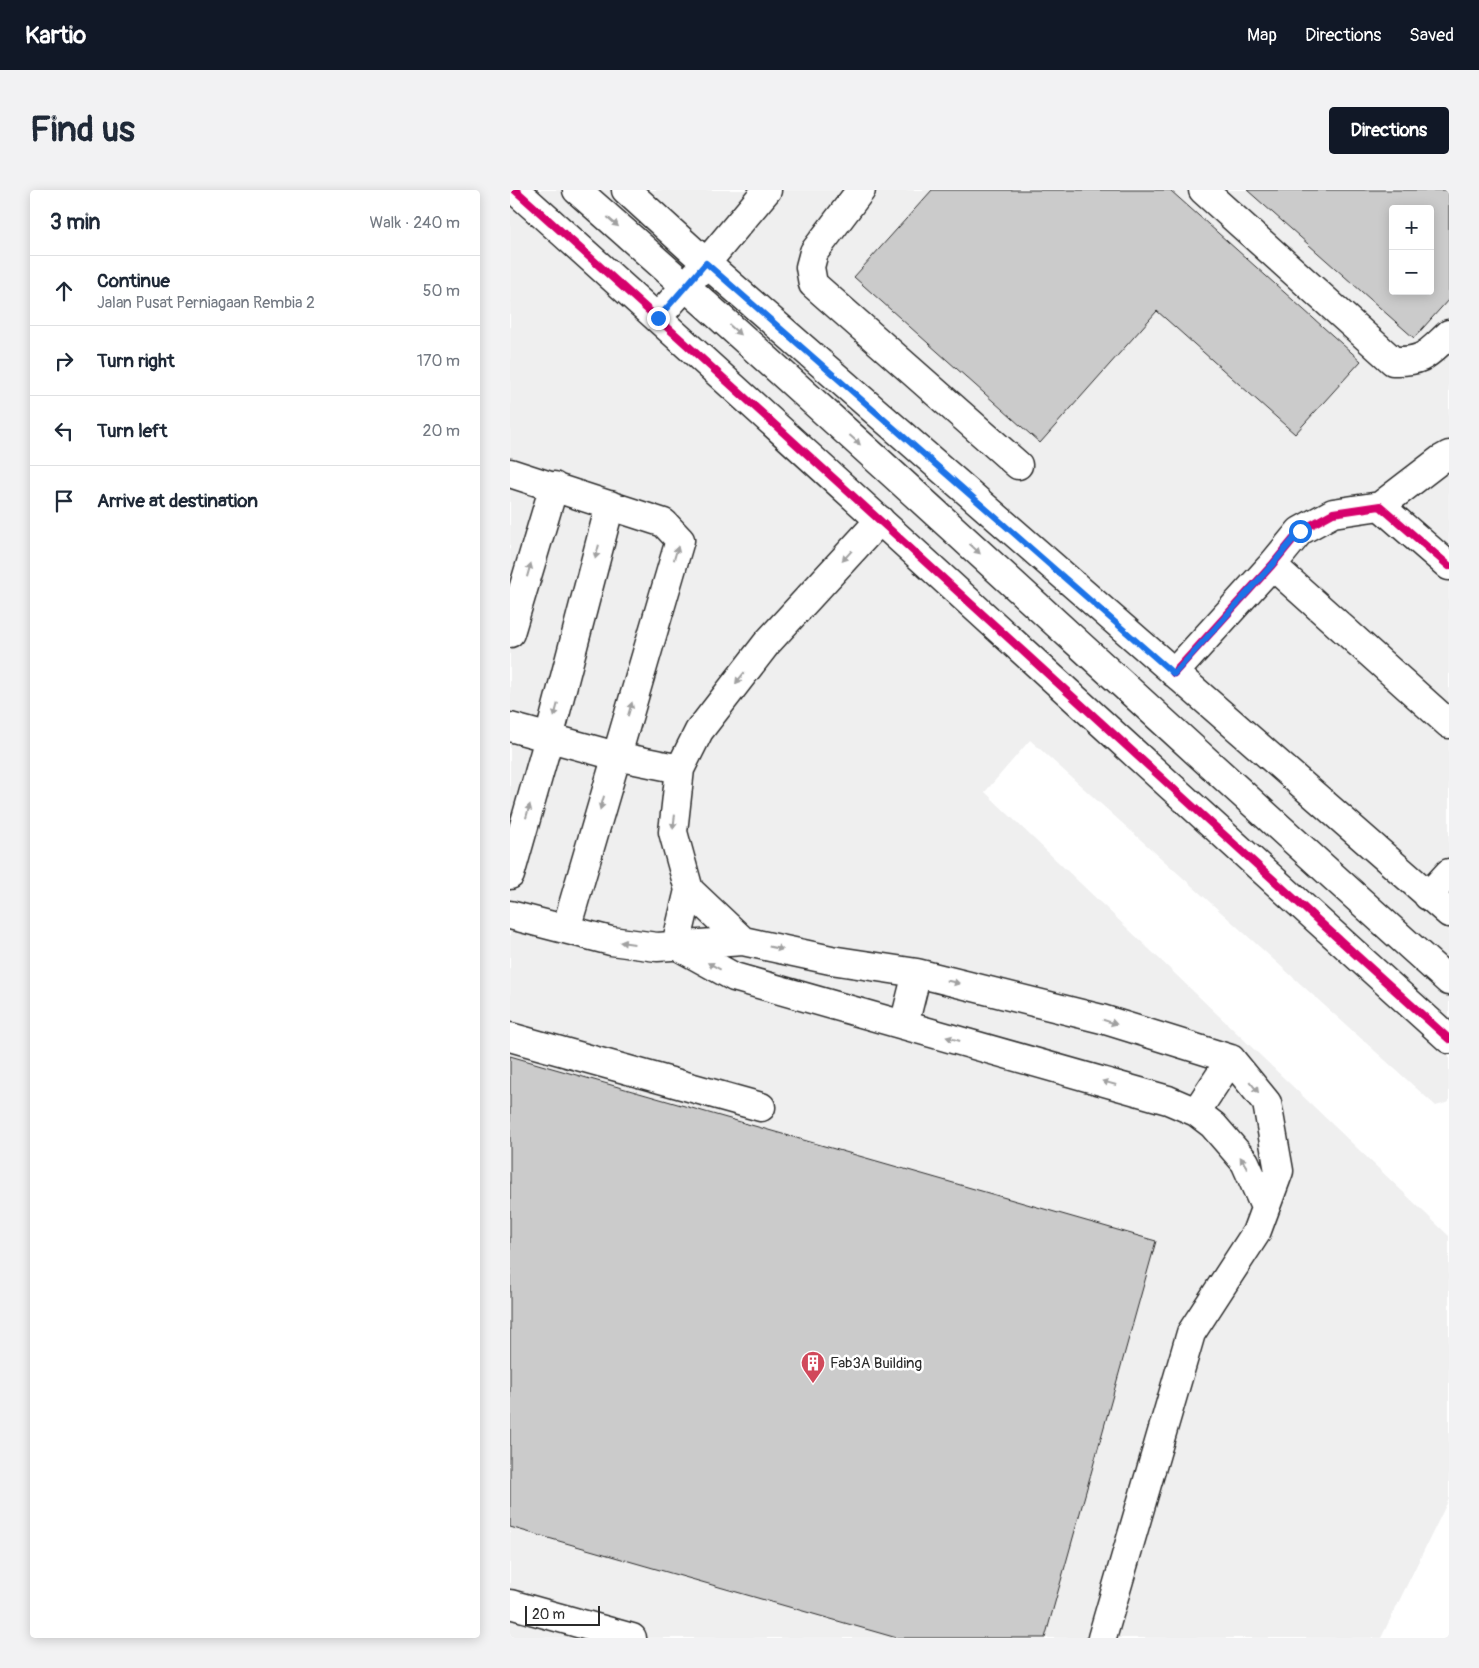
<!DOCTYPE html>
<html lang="en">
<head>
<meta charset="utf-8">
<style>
	:root { --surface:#fff; --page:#f2f2f3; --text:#1f2937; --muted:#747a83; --line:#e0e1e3; --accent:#111827 }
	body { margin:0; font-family:Pangolin,sans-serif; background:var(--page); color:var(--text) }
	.controls { position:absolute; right:15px; top:15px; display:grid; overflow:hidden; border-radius:5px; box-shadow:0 2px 12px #0003 }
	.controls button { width:45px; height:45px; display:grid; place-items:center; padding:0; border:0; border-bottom:1px solid var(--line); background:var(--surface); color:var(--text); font:25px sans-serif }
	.scale { position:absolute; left:15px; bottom:12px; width:75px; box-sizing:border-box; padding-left:5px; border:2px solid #2b2b2b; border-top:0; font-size:14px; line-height:18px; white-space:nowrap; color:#2b2b2b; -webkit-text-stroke:4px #fff; paint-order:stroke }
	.stop { position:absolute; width:15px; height:15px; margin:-11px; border:4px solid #1a73e8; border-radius:50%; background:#fff }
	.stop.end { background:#1a73e8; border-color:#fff; box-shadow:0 1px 5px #0008 }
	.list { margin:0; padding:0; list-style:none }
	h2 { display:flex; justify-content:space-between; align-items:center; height:65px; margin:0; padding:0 20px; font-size:21px }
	h2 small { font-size:16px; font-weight:400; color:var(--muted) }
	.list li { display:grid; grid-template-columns:32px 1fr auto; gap:15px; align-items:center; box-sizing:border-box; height:70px; padding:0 20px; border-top:1px solid var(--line) }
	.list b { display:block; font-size:19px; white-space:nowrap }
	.list p { margin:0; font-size:16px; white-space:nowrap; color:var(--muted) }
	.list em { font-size:16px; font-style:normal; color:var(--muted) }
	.icon { flex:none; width:28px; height:28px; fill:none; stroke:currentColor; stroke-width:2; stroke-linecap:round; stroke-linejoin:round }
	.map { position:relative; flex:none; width:939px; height:1448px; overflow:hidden; border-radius:5px }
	header { display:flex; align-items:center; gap:30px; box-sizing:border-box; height:70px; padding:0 25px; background:var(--accent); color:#fff }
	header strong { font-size:24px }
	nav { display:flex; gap:28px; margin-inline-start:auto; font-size:18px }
	.intro { display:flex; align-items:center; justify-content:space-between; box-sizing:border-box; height:120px; padding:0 30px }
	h1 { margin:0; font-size:35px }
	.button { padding:12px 22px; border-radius:5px; background:var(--accent); color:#fff; font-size:18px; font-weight:700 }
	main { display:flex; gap:30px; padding:0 30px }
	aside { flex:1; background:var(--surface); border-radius:5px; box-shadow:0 2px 12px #0003 }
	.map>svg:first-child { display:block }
	.built { fill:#efefef; fill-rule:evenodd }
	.building { fill:#cbcbcb; stroke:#2b2b2b; fill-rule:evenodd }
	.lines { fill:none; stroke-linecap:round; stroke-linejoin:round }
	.minor-casing { stroke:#2b2b2b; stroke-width:31 }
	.minor { stroke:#fff; stroke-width:28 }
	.cycleway-casing { stroke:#fff; stroke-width:11 }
	.cycleway { stroke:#d6006c; stroke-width:8 }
	.oneway { fill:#a0a0a0 }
	.route { stroke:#1a73e8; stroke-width:6 }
	.labels { text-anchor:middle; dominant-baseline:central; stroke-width:5; stroke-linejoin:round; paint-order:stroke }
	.poi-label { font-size:15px; fill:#2b2b2b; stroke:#fff; text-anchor:start }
</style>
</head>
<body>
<header>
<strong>Kartio</strong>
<nav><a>Map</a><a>Directions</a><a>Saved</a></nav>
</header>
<div class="intro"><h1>Find us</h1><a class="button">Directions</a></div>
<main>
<aside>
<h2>3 min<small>Walk · 240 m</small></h2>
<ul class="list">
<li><svg class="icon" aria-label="ahead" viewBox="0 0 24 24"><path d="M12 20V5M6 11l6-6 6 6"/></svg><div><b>Continue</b><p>Jalan Pusat Perniagaan Rembia 2</p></div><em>50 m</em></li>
<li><svg class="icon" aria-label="right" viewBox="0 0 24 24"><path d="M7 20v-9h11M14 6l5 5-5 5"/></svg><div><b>Turn right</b></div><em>170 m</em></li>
<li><svg class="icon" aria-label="left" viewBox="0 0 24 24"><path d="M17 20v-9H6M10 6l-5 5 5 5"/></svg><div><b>Turn left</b></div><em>20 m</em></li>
<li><svg class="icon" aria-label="arrive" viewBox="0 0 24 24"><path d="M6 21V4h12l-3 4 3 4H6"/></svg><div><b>Arrive at destination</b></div></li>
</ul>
</aside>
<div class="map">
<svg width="939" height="1448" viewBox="0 0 939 1448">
	<rect width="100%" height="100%" fill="#fff"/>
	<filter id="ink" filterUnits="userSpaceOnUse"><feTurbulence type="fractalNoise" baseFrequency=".02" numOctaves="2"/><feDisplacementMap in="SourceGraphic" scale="10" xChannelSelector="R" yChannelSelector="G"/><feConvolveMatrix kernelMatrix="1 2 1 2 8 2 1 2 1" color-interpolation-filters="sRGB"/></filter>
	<g filter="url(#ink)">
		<path class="built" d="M0,0h939v912l-13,4 -406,-366 -45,52 464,444v263l-68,139h-871zM883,19h37v82h-37z"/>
		<path class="building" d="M422,0h238l191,171 -66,73 -138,-123 -117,132 -186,-166z
			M737,0h202v109l-35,39zM883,19h37v82h-37z
			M0,866l646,185 -111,397h-148l-387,-111z"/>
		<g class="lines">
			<defs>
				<path id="minor" d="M5,0c313,280 621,567 934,849
					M67,0c294,259 580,529 872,791
					M116,0l80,73 743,650
					M351,0l-47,62 -4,15 3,17 205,181
					M693,0l190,171c31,1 34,-7 56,-27
					M147,128l49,-55 61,-73
					M0,283l154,50 16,17 -114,389
					M870,316l60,-46 9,-5
					M762,375l177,159
					M0,443l44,-147
					M664,483l98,-108 28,-34 33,-18 47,-7 69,60
					M0,537l106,29 64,13
					M0,685l39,-137 61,-233
					M179,700l54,51
					M918,706l21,-23
					M0,725l101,26 46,6 86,-6 88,19 86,13 185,46 129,40 36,44 12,68 -23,62 -65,100 -89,305
					M166,755l58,32 434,123 28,12 17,13 32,37 20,45
					M166,755l13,-55 -16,-58 7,-63 19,-38 68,-88 113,-123
					M394,835l13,-52
					M0,847l251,70
					M686,922l35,-53
					M0,1414l122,34"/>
			</defs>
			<use href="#minor" class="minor-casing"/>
			<use href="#minor" class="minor"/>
			<defs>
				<path id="cycleway" d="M5,0c313,280 621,567 934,849
					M664,483l98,-108 28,-34 33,-18 47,-7 69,60"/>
			</defs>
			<use href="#cycleway" class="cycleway-casing"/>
			<use href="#cycleway" class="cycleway"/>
		</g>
		<defs><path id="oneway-solid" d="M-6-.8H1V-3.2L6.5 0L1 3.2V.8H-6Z" transform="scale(1.25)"/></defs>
		<g class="oneway">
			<use href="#oneway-solid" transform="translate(103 32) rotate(41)"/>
			<use href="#oneway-solid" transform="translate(225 140) rotate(42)"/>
			<use href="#oneway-solid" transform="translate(345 250) rotate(42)"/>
			<use href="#oneway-solid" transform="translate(465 359) rotate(43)"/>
			<use href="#oneway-solid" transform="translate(87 362) rotate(105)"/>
			<use href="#oneway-solid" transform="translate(166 363) rotate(-73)"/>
			<use href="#oneway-solid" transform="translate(337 366) rotate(132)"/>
			<use href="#oneway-solid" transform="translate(19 380) rotate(-74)"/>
			<use href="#oneway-solid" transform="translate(230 488) rotate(128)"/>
			<use href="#oneway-solid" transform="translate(120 519) rotate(-73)"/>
			<use href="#oneway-solid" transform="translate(46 520) rotate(105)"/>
			<use href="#oneway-solid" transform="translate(92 613) rotate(106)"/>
			<use href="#oneway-solid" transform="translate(18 621) rotate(-74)"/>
			<use href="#oneway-solid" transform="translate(164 632) rotate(97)"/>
			<use href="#oneway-solid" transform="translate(117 753) rotate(-173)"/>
			<use href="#oneway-solid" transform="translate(266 758) rotate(12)"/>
			<use href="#oneway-solid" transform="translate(204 776) rotate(-152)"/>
			<use href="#oneway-solid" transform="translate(443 792) rotate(14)"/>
			<use href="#oneway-solid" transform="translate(600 832) rotate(17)"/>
			<use href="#oneway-solid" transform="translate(443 849) rotate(-164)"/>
			<use href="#oneway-solid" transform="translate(599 893) rotate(-164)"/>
			<use href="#oneway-solid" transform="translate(744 897) rotate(51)"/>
			<use href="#oneway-solid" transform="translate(734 973) rotate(-122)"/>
		</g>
	</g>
	<g class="lines" filter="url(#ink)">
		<path class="route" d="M148,128l48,-55 468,411 98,-109 28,-34"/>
	</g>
	<defs>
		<symbol id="building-pin" viewBox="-11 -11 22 30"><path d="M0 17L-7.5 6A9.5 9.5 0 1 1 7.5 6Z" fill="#d1495b" stroke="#fff"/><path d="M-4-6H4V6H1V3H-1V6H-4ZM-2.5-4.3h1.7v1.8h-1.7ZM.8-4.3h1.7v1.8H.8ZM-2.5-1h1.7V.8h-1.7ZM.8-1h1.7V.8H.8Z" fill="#fff"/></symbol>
	</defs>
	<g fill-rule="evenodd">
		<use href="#building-pin" x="289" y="1159" width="28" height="38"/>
	</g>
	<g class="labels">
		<g class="poi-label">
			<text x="320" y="1173">Fab3A Building</text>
		</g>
	</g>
</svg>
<div class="controls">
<button>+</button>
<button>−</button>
</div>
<div class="scale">20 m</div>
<div class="stop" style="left:790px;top:341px"></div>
<div class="stop end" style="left:148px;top:128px"></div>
</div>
</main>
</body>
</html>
